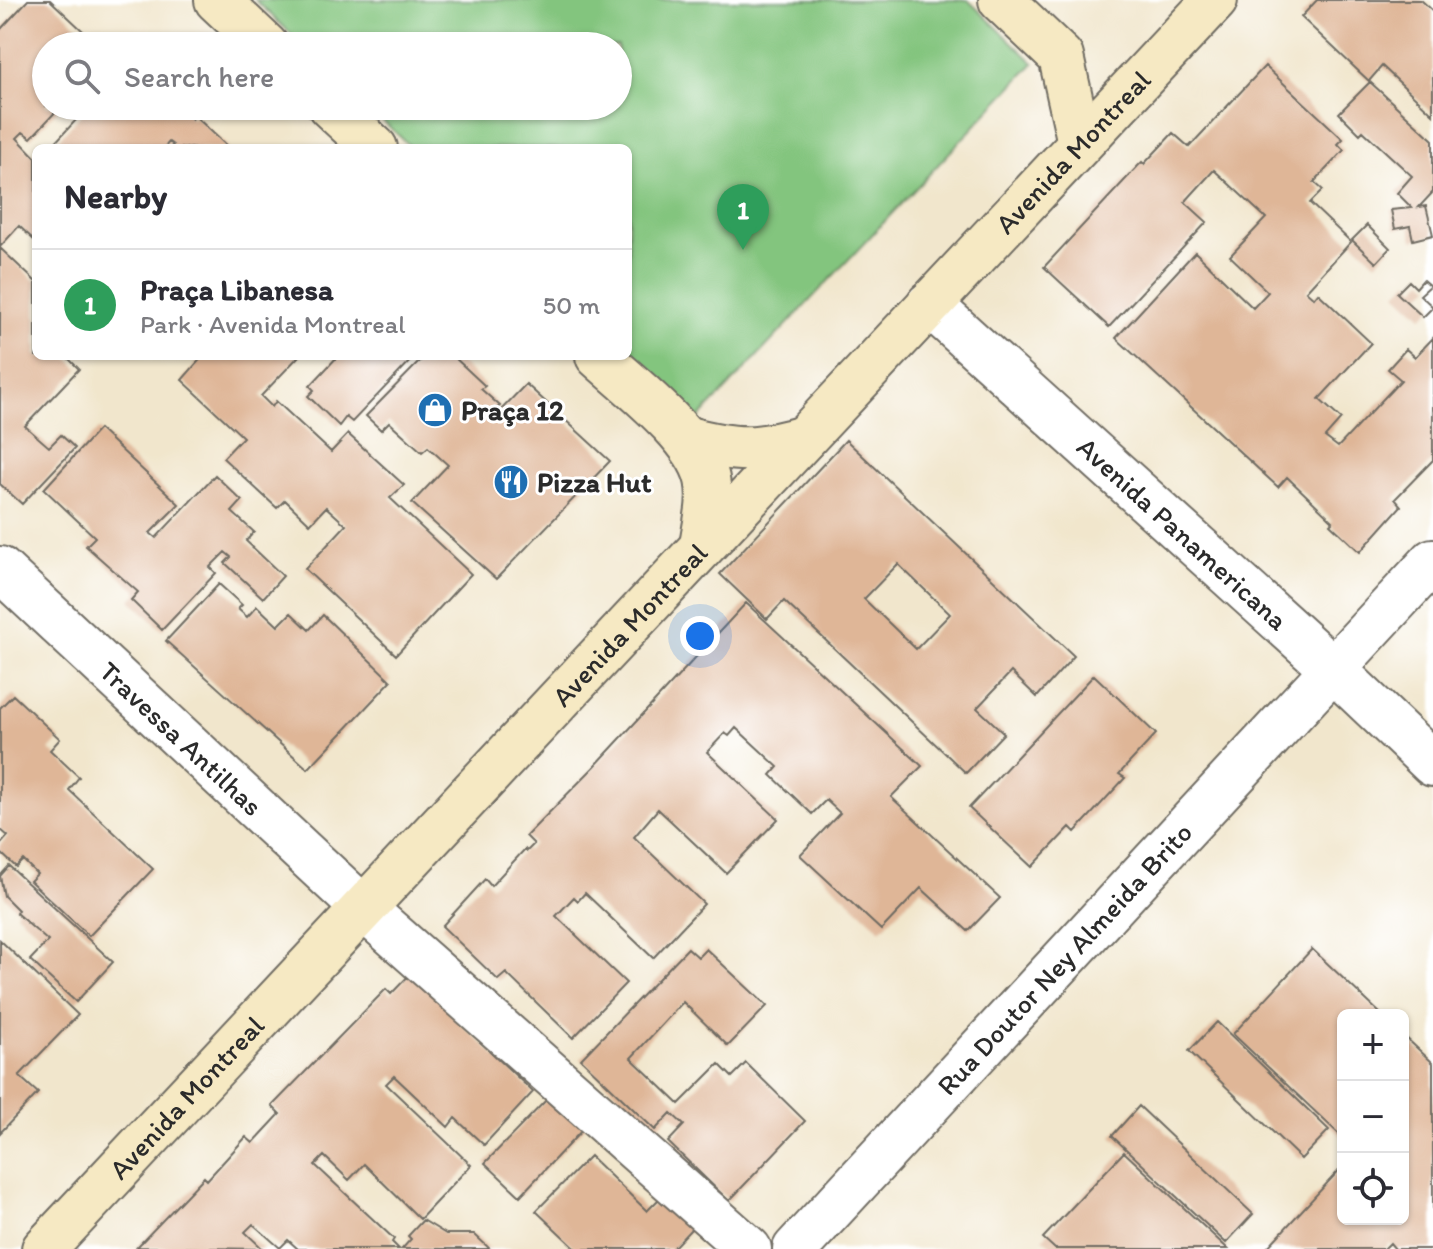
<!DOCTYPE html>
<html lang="en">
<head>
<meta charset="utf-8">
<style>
	:root { --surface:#fff; --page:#f7f7f7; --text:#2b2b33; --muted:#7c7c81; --line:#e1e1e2; --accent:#0b8043 }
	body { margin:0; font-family:Itim,sans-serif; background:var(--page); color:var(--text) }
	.controls { position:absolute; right:24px; bottom:24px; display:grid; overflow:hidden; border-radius:12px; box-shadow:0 2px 6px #0004 }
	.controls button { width:72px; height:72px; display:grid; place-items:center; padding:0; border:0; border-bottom:2px solid var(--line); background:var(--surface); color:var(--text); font:40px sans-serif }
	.you { position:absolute; left:700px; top:636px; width:28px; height:28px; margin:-20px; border:6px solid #fff; border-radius:50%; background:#1a73e8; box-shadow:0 0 0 12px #1a73e833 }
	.badge { display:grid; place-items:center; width:52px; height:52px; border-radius:50%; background:var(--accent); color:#fff; font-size:26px; font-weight:700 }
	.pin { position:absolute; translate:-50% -66px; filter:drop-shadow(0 2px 4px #0008) }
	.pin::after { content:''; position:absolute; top:42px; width:28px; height:24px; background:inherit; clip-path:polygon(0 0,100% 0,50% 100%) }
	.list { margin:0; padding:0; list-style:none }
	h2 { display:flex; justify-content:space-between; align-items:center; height:104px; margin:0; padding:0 32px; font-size:34px }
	h2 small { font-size:26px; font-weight:400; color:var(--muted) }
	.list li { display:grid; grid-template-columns:52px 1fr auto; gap:24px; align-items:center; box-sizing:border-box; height:112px; padding:0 32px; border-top:2px solid var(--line) }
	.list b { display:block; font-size:30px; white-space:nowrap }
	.list p { margin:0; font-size:26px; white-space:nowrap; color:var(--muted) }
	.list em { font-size:26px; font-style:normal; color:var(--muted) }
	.icon { flex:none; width:44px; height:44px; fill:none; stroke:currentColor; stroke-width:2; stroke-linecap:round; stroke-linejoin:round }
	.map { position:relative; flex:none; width:1433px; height:1249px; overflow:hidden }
	.search { position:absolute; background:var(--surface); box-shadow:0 2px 6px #0004; left:32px; top:32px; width:600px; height:88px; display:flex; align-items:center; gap:20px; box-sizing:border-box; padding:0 28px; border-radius:44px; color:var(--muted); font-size:30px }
	.panel { position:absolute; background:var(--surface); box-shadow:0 2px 6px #0004; left:32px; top:144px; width:600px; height:216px; border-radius:12px }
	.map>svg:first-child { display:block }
	.green { fill:#83c57e; stroke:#577854; stroke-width:2 }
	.building { fill:#dfb697; fill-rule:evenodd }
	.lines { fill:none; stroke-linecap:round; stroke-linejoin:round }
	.street-casing { stroke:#706c63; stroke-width:48 }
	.secondary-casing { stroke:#706c63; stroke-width:48 }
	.street { stroke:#fff; stroke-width:44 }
	.secondary { stroke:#f6e9c3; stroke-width:44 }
	.labels { text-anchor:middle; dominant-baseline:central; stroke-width:6; stroke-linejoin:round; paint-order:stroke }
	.street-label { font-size:28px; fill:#2b2b2b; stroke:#fff }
	.poi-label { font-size:28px; font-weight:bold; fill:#2b2b2b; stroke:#fff; text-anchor:start }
</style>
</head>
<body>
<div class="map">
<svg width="1433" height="1249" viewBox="0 0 1433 1249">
	<rect width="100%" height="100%" fill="#fff"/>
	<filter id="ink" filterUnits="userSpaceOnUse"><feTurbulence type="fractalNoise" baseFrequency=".0125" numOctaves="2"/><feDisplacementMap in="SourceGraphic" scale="16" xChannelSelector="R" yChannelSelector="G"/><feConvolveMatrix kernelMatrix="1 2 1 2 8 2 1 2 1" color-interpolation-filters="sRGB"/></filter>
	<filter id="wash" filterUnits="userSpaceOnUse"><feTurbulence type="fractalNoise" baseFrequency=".006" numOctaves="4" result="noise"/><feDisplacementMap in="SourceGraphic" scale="32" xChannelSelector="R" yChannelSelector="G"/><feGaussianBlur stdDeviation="1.8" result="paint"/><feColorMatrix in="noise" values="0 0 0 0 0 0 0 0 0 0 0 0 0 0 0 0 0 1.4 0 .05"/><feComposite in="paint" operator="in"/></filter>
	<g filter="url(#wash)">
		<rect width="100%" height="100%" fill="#f1e6cc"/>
		<path class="green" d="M255,0h713l66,63 -336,356 -70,-66v-205h-216l-45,-42h251v-60h-314z"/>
		<g id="blocks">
			<path class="building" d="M28,0h22l49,46h-53v60h15l-30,32 -8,-6 -6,6 19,20v84l-17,-16 -19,21v-217z
				M1317,0h104l12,11v103l-51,-48 -13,15 -68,-64z
				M1265,66l78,73 -5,5 6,6 -30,32 9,8 -13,13 41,39 -45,49 8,7 4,-5 53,50 -52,56 22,20 -16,18 13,10 63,-67 -13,-11 18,-20 9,8 18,-19v122l-38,39 6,7 -41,46 -30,-28 3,-3 -46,-44 -9,10 -162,-149 79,-86 58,56 15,-16 -38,-36 36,-38 -52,-48 -29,32 22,20 -98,105 -65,-60 94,-101 4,-4 2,2 29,-31 16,14z
				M1370,82l63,58v52l-14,15 7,-1 7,29 -20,5 -3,-14 -15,3 -4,-19 21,-2 -15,-15 15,-17 -49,-45 -3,3 -21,-21z
				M89,106h90l13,13 3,-3 34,32h-59l3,-3 -4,-3 -5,6h-114z
				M1367,225l23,23 -14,15 -24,-23z
				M0,248l36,34v74h30l13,13 -54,57 24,21 12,-12 14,13 -53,56 -22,-20z
				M1423,280l7,6 -10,9 13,12 -10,10 -26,-24 12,-12 7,7z
				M203,356h96l-38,40 11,11 4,-6 55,51 17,-18 56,51 -14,13 81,76 -75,81 -91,-86 41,-44 -20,-18 -16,17 -25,-24 -8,8 -54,-50 20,-21 -61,-57z
				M338,356h77l-63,66 -6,-5 -7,9 -31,-30 6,-6 -4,-4z
				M425,356h28l32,30 -4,3 19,17 -4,3 4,2 26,-27 84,77 -114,118 -84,-76 36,-38 -20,-18 -6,5 -33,-30 -8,8 -15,-14z
				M99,429l80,75 -29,29 6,5 59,-63 27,26 -10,11 22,20 -8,9 37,35 -20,22 -38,-35 6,-6 -6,-5 -15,15 6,6 -54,57 -31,-30 7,-8 -52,-46 9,-9 -51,-48z
				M846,440l228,216 -37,41 -26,-25 -34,36 27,25 -38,40 -182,-172 -17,18 -47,-45zM898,564l52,50 -34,35 -52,-50z
				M219,584l23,21 -4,4 9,8 10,-11 21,20 13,-13 18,17 14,-15 68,66 -83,88 -142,-128z
				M746,603l176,163 -31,31 109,101 -32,33 -47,-43 -40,42 -81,-75 40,-42 -14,-13 -14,14 -41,-39 7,-8 -42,-39 -7,8 -4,-3 -18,19 71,67 -52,54 -68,-64 -24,28 70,67 -51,54 -68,-65 -7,8 -4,-4 -18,19 70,67 -53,55 -67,-65 -8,7 -56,-54 43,-47 6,7 34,-37 2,2 7,-7 -8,-8 69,-70z
				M1094,675l62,59 -37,40 6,4 -50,54 -5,-5 -38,40 -63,-59z
				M13,695l47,44 -10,11 29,27 -10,13 84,79 -64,67 -59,-55 7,-7 -14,-14 -7,7 -16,-15v-7l8,-9 -8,-7v-121z
				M9,866l104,96 -37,40 -46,-42 18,-19 -32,-28 2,-3 -14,-14 -4,-20z
				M0,940l78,75 -59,61 19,17 -38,40z
				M688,948l10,9 8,-8 61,57 -39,40 -45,-44 -52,56 48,46 40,-40 13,13 14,-14 59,58 -76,80 -61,-59 16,-17 -13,-12 -16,17 -74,-71z
				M1312,949l70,66h-39v123l-110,-104z
				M417,967l37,50 79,75 -49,53 -29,-27 -7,9 -54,-51 -8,8 85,81 -51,54 -56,-55 -15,16 -25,-24 -9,9 79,74 -2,3 7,7h-101l-10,-9 -8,8 -27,-24 -8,8 18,17 -126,-2 67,-70 3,3 39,-43 7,6 27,-29 -8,-8 114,-117 5,5z
				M1217,1022l112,108 -28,29 -112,-108z
				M1403,1035l30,28v186h-38l-5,-6 -6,6h-118l77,-83v53h60z
				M552,1094l34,32 -66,70 -35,-33z
				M1139,1106l114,108 -27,29 -114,-107z
				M1124,1152l104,97h-173l-12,-11z
				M590,1156l57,55 14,-14 32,30 -21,22h-96l-40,-38z
				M423,1220l23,14h28l16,15h-88l9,-10 -3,-3z"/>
		</g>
	</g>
	<g filter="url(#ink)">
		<use href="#blocks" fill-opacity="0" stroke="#706c63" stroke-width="2"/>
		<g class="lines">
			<defs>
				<g id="street">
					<path id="s1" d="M929,304l404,365 100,95"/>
					<path id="s2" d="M0,569l363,339 386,341"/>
					<path id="s3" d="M795,1249l638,-688"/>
				</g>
				<g id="secondary">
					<path d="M217,0l49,46"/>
					<path d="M1001,0l60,57 19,86"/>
					<path d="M330,106l45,42"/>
					<path d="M598,356c33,30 99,80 109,123 5,22 -2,46 -5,67"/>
					<path d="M688,439c47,12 69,13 116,-1"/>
					<path id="s4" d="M44,1249l1171,-1249"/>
				</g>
			</defs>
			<use href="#street" class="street-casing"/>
			<use href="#secondary" class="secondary-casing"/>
			<use href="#street" class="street"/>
			<use href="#secondary" class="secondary"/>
		</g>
	</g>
	<defs>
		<symbol id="shop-disc" viewBox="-11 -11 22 22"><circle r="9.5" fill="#1f6fb2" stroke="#fff"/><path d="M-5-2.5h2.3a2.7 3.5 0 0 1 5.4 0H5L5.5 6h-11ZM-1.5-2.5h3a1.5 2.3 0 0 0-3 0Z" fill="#fff"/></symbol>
		<symbol id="restaurant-disc" viewBox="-11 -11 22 22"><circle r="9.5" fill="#1f6fb2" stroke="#fff"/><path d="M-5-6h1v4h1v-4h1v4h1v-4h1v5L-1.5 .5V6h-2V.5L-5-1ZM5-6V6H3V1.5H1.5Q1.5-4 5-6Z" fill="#fff"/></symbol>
	</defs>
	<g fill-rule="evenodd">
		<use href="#shop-disc" x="415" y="390" width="40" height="40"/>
		<use href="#restaurant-disc" x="491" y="462" width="40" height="40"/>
	</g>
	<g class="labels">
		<g class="street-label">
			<text stroke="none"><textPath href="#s4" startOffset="1504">Avenida Montreal</textPath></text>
			<text stroke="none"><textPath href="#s1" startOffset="342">Avenida Panamericana</textPath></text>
			<text stroke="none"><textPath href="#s4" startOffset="856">Avenida Montreal</textPath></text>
			<text stroke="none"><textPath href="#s2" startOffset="248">Travessa Antilhas</textPath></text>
			<text stroke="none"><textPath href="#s3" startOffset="396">Rua Doutor Ney Almeida Brito</textPath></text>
			<text stroke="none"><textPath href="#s4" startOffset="208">Avenida Montreal</textPath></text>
		</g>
		<g class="poi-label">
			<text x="461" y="410">Praça 12</text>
			<text x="537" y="482">Pizza Hut</text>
		</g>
	</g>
</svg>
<div class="controls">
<button>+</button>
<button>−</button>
<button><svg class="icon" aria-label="locate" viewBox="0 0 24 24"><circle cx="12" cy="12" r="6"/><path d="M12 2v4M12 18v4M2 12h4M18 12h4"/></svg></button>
</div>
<div class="you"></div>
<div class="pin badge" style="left:743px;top:250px;background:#2e9e5b">1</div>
<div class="search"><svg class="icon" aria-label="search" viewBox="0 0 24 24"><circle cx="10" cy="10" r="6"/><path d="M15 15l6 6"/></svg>Search here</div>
<section class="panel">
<h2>Nearby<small></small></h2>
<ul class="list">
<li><span class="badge" style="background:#2e9e5b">1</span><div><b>Praça Libanesa</b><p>Park · Avenida Montreal</p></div><em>50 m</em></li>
</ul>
</section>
</div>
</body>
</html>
